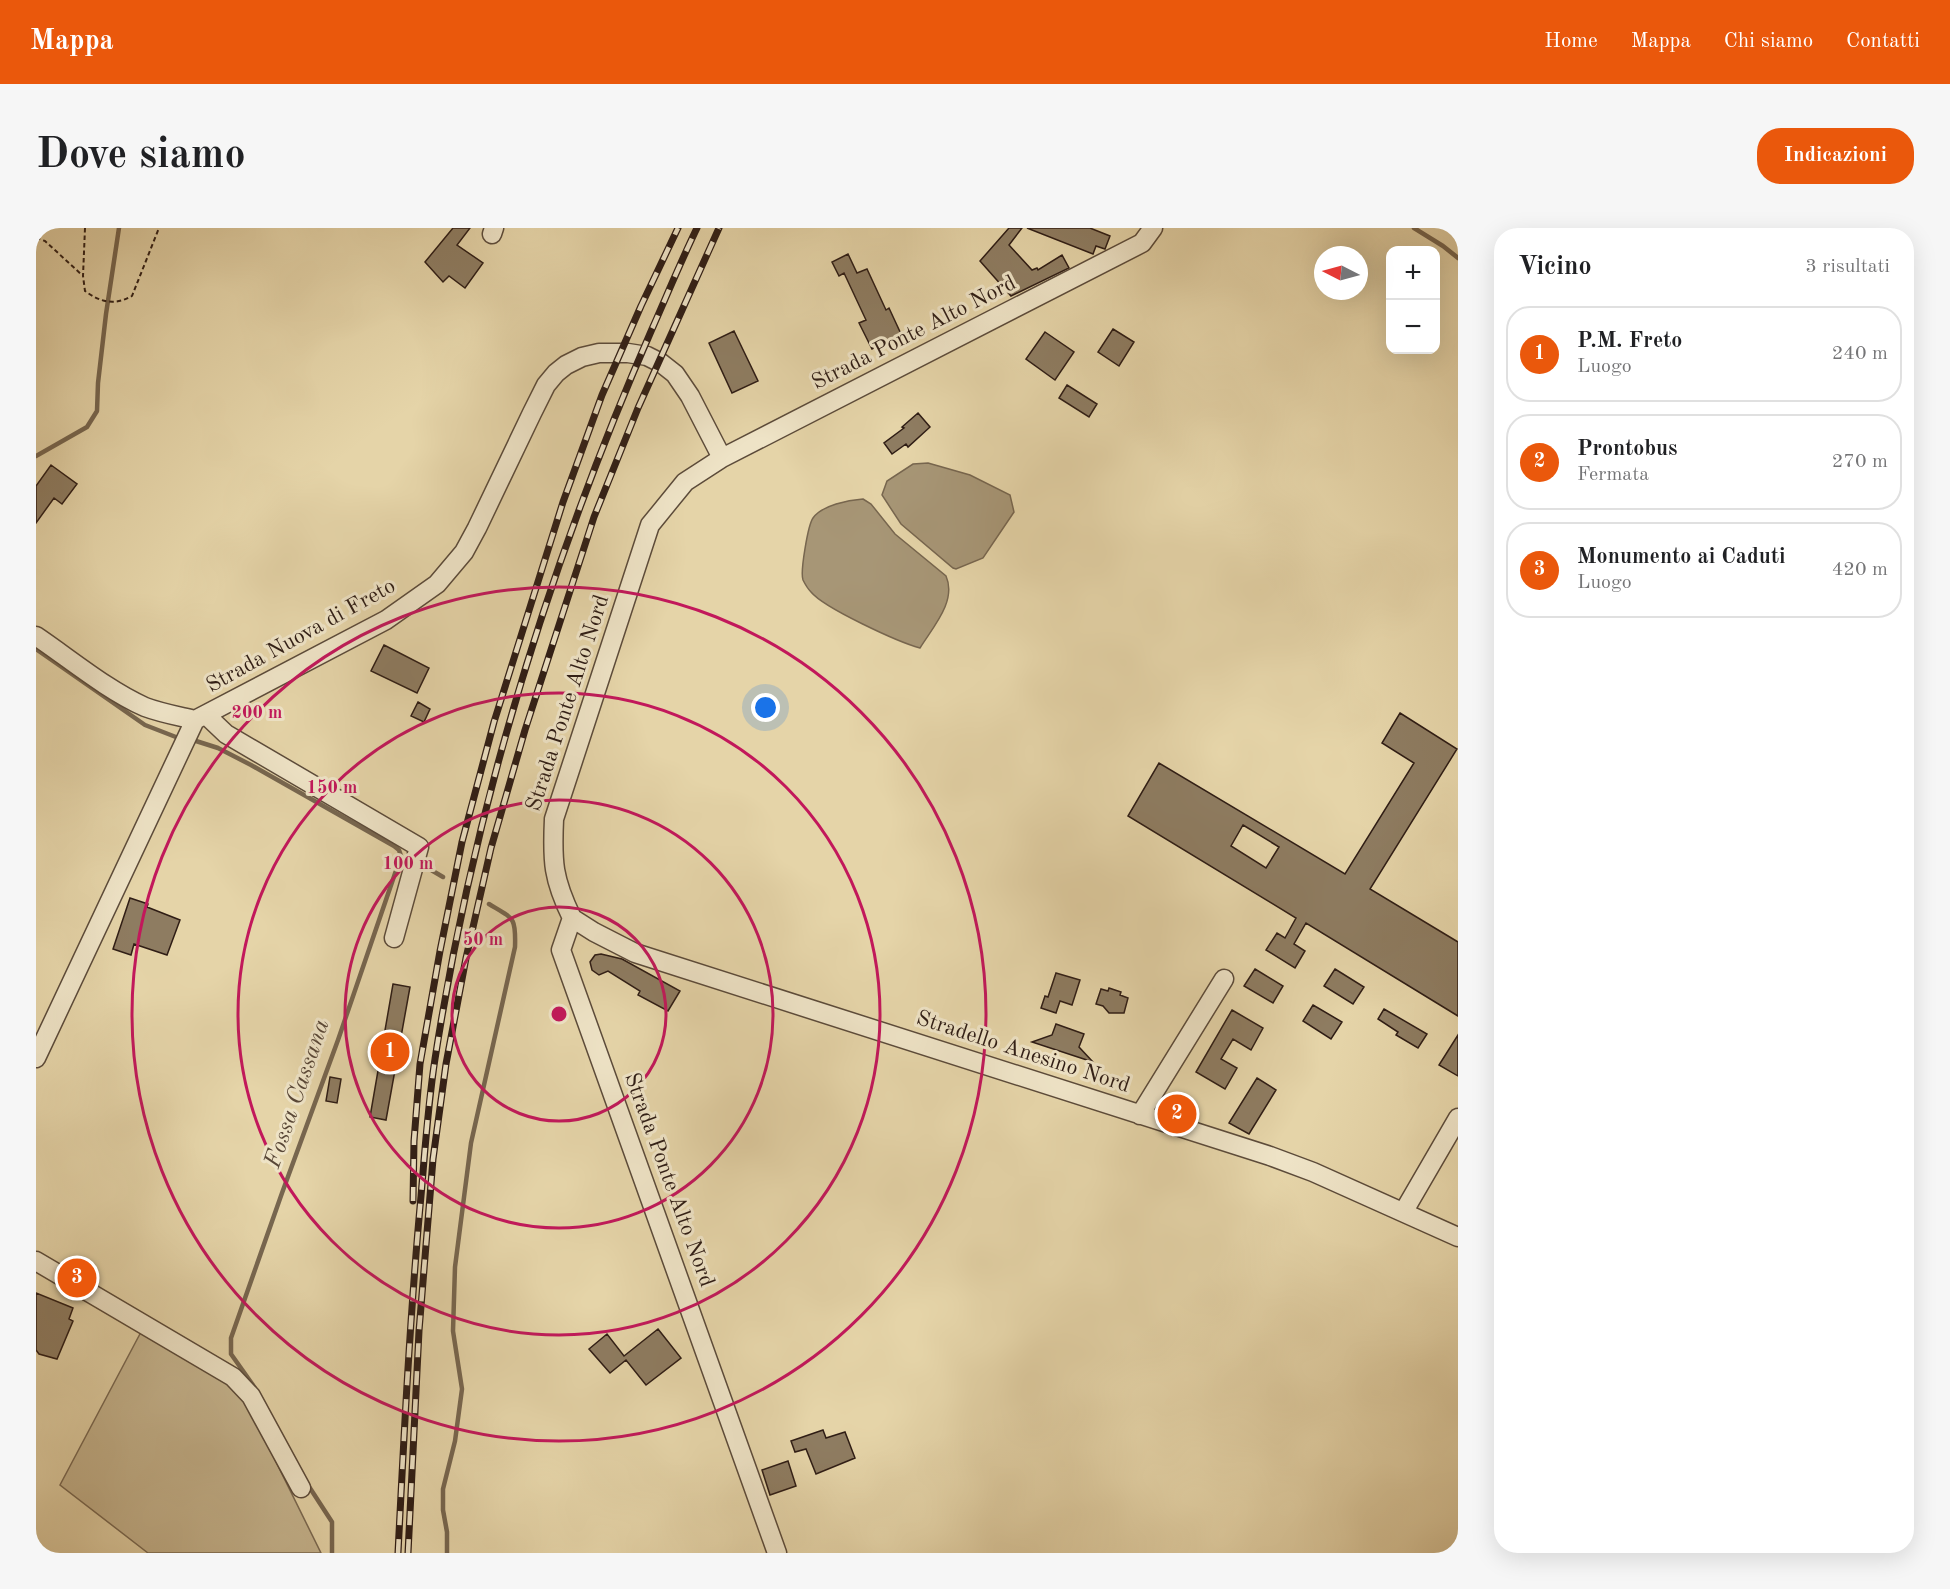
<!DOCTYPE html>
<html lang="it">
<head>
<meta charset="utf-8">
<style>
	:root { --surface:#fff; --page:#f6f6f6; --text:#202124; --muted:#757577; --line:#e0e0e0; --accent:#ea580c }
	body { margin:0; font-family:"Old Standard TT",serif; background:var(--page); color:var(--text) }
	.controls { position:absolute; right:18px; top:18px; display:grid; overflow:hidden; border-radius:12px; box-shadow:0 6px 24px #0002 }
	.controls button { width:54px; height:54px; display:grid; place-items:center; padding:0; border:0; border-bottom:2px solid var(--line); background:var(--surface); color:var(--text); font:30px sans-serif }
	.compass { position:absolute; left:1278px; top:18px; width:54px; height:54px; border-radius:50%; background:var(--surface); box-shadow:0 6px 24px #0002; rotate:276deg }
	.you { position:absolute; left:730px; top:480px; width:21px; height:21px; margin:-15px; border:4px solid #fff; border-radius:50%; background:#1a73e8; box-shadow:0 0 0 9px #1a73e833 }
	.badge { display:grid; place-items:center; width:39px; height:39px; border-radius:50%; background:var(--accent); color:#fff; font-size:20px; font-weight:700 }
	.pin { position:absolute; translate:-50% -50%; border:3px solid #fff; box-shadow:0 2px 6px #0006 }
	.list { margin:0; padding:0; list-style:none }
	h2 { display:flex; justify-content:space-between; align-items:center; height:78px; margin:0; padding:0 24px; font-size:26px }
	h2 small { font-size:20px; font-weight:400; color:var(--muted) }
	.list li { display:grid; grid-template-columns:39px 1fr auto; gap:18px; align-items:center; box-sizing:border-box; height:96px; margin:0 12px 12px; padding:0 12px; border:2px solid var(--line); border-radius:24px }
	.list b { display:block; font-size:22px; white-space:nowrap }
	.list p { margin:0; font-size:20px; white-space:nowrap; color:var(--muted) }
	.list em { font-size:20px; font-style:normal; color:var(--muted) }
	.map { position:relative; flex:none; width:1422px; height:1325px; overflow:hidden; border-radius:24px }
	header { display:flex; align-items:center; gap:36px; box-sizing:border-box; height:84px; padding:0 30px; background:var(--accent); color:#fff }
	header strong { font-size:28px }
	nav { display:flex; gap:33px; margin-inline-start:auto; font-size:21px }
	.intro { display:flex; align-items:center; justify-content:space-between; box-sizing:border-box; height:144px; padding:0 36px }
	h1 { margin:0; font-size:42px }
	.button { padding:15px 27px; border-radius:24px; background:var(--accent); color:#fff; font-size:21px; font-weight:700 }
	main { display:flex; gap:36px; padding:0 36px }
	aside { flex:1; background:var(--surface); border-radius:24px; box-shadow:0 6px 24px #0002 }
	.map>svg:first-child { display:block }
	.green { fill:#c6b58f; stroke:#7a6952; stroke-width:1.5 }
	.water { fill:#a79676; stroke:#77664f; stroke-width:1.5 }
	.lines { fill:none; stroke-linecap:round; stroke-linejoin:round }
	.stream { stroke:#77664f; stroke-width:4.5 }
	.building { fill:#8e7c61; stroke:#2f1d15; stroke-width:1.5; fill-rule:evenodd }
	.minor-casing { stroke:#5c4b3a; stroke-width:21 }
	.path { stroke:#2f1d15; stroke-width:2; stroke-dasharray:4.5 3; stroke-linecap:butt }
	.minor { stroke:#eee3c6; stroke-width:18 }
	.rail-casing { stroke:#2f1d15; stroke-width:7 }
	.rail { stroke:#eee3c6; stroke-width:4.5; stroke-dasharray:14; stroke-linecap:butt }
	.ring { fill:none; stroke:#c2185b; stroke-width:3 }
	.labels { text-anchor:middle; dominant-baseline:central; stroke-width:6; stroke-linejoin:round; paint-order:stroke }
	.street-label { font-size:22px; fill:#2f1d15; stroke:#eee3c6 }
	.water-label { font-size:24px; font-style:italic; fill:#594737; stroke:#eee3c6 }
	.centre { fill:#c2185b; stroke:#eee3c6; stroke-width:3 }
	.ring-label { font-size:18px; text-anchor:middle; font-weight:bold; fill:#c2185b; stroke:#eee3c6; stroke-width:6; stroke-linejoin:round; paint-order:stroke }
</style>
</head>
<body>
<header>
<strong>Mappa</strong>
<nav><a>Home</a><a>Mappa</a><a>Chi siamo</a><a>Contatti</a></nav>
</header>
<div class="intro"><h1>Dove siamo</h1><a class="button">Indicazioni</a></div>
<main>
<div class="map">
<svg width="1422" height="1325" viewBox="0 0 1422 1325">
	<rect width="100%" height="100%" fill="#e5d4a8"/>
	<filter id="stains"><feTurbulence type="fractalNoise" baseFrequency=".00333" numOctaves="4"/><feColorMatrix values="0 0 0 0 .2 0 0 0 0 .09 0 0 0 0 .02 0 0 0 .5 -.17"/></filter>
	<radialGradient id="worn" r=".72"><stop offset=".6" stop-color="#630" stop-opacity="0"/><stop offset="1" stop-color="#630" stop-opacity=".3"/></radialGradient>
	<path class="green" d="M105,1104l85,49 18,16 77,156h-173l-88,-68z"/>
	<path class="water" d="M892,235l42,12 40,20 4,17 -31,46 -27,11 -3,-1 -52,-44 -19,-29 5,-14 26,-17z
		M827,271l8,5 24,30 51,42c11,25 -13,51 -26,72 -22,-6 -96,-40 -109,-56 -3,-3 -6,-8 -8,-12 -3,-8 5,-55 10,-62 9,-13 36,-18 50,-19z"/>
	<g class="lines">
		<path class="stream" d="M1378,0l29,18 15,12
			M0,228l51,-29 10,-16 1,-28 8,-69 13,-86
			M0,421l109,76 36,14
			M160,513l22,7 33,17 143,81 5,4 2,6 -63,184 -56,153 -51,145v16l24,34
			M385,636l22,13
			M272,1257l24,37v31
			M411,1325v-21l-4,-22v-21l12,-48 7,-52 -9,-58 2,-64 16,-124 44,-196c1,-30 -1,-28 -26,-43"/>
	</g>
	<path class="building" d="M417,0h17l-13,17 26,18 -18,25 -16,-12 -6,6 -18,-20z
		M973,0h13l-13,17 23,25 5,-2 1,2 24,-15 7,13 -58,28 -31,-35z
		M991,0h63l20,8 -5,13 -9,-3 -3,8z
		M812,26l9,19 10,-4 19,41 3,-2 12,26 -29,15 -13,-26 7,-3 -22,-47 -5,3 -7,-14z
		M1077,101l21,13 -15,24 -21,-14z
		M698,103l24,50 -26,12 -23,-50z
		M1009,104l29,20 -19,28 -29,-21z
		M1031,157l30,19 -8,13 -30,-19z
		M882,185l12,14 -22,20 -2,-3 -14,10 -8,-11 20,-15 -2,-1z
		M15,237l26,19 -15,20 -8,-6 -18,25v-37z
		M348,417l45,23 -12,25 -46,-22z
		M382,474l12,7 -6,13 -13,-6z
		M1364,485l57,36 -87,140 88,53v74l-152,-93 -12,21 11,7 -10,17 -29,-18 11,-17 8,5 11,-20 -168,-102 31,-53 186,111 69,-111 -32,-20zM1207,597l36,22 -13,21 -35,-22z
		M94,670l18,6 -1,3 33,13 -13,35 -33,-11 -3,11 -18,-6z
		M565,726l21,5 58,32 -12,20 -30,-16 2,-4 -32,-20 -9,4 -7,-5 -2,-8 5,-7z
		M1219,741l28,17 -10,17 -29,-17z
		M1299,741l29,18 -11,17 -29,-18z
		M1020,745l24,7 -8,25 -12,-4 -4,12 -15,-5 4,-12 3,1z
		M357,756l17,3 -24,133 -16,-3z
		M1073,760l12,4 -1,3 8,3 -4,15h-15l-6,-7 -7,-2 5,-15 7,2z
		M1277,777l29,17 -11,17 -28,-18z
		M1348,781l43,25 -9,14 -22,-13 2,-3 -20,-13z
		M1196,782l31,18 -12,22 -18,-11 -12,20 16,9 -12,21 -29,-17z
		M1020,796l28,10 -5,13 14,15 -61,-20 20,-7z
		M1422,807v41l-19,-11z
		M294,849l11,2 -4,24 -11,-2z
		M1221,850l19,12 -27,44 -20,-11z
		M0,1065l37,15 -4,11 4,2 -16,38 -18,-5 -3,-4z
		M622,1101l23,29 -35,27 -20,-25 -16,13 -21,-24 18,-15 17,22z
		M787,1202l3,8 19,-6 10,26 -39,16 -10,-25 -11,3 -4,-11z
		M752,1233l8,25 -26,9 -8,-25z"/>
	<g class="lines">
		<defs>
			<path id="minor" d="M456,6l2,-6
				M0,408c34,23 71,54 109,71 16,6 33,9 50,13
				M170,487l20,19 193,113 -25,91
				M536,690l22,14 41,21 635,203 43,16 145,65
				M0,830l159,-338 191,-100 51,-36 27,-32 13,-24 55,-115 14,-28 10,-12 10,-8 16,-8 17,-4h29l19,3 14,7 14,11 15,22 32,62
				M1104,887l84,-136
				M1368,983l54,-93
				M0,1033l197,116 18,19 50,92
				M741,1325l-216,-603 11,-32c-19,-39 -20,-56 -18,-99l96,-294 35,-43 37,-24 420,-215 11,-15"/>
		</defs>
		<use href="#minor" class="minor-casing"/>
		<path class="path" d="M49,0l-2,48 2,15c15,11 29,15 47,5l27,-68
			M0,10l9,3 37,34"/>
		<use href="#minor" class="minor"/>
		<defs>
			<path id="rail" d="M377,973l1,-60 6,-77 20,-113 22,-109 32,-120 69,-220 39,-107 39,-89 37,-78
				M362,1325c6,-119 12,-238 23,-357 4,-46 7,-92 14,-137 39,-252 115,-497 217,-730 15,-34 29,-68 45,-101
				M372,1325l11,-222 14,-172 13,-95 20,-106 25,-110 34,-118 69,-213 44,-109 81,-180"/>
		</defs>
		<use href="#rail" class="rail-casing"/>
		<use href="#rail" class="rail"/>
	</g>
	<g class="ring">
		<circle cx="523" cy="786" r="107"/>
		<circle cx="523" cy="786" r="214"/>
		<circle cx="523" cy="786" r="321"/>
		<circle cx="523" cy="786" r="427"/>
	</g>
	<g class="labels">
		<g class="street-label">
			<text transform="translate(878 105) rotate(-27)">Strada Ponte Alto Nord</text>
			<text transform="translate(265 408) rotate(-29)">Strada Nuova di Freto</text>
			<text transform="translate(532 475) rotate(-72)">Strada Ponte Alto Nord</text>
			<text transform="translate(987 824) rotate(18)">Stradello Anesino Nord</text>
			<text transform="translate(633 952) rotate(70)">Strada Ponte Alto Nord</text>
		</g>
		<g class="water-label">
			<text transform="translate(262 866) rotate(-71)">Fossa Cassana</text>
		</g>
	</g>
	<circle cx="523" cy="786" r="9" class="centre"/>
	<g class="ring-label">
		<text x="221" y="490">200 m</text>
		<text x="296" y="565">150 m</text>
		<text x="372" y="641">100 m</text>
		<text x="447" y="717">50 m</text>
	</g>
	<rect width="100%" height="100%" filter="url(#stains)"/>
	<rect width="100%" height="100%" fill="url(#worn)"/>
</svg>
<div class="controls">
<button>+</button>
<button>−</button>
</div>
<svg class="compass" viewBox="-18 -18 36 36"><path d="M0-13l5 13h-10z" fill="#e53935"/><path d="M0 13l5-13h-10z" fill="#757577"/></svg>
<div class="you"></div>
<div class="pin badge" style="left:354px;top:824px">1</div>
<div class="pin badge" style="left:1141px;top:886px">2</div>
<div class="pin badge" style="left:41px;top:1050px">3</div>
</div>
<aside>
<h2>Vicino<small>3 risultati</small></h2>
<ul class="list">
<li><span class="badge">1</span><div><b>P.M. Freto</b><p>Luogo</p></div><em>240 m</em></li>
<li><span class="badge">2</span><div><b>Prontobus</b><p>Fermata</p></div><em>270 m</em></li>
<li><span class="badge">3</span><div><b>Monumento ai Caduti</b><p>Luogo</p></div><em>420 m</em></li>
</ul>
</aside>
</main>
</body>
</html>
